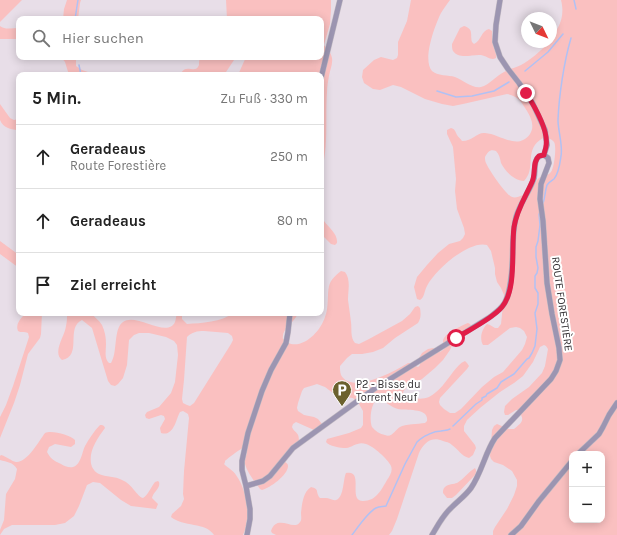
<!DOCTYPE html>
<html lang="de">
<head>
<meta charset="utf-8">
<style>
	:root { --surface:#fff; --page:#f6f6f6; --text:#222; --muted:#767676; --line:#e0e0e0 }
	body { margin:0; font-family:Karla,sans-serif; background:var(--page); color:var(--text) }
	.controls { position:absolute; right:12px; bottom:12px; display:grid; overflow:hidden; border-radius:8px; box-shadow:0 2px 10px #0003 }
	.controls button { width:36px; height:36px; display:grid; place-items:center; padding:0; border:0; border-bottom:1px solid var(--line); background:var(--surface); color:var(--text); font:20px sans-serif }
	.compass { position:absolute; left:521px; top:12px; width:36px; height:36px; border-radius:50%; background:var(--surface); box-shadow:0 2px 10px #0003; rotate:133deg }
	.stop { position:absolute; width:12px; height:12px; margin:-9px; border:3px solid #e11d48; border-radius:50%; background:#fff }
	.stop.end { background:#e11d48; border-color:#fff; box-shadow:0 1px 4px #0008 }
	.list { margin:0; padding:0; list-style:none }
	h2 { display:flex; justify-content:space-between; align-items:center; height:52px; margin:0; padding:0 16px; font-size:17px }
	h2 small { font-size:13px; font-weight:400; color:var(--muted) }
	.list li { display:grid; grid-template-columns:26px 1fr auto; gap:12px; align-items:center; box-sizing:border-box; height:64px; padding:0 16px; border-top:1px solid var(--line) }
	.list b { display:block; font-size:15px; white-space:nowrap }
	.list p { margin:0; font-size:13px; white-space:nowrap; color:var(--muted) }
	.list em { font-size:13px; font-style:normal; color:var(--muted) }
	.icon { flex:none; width:22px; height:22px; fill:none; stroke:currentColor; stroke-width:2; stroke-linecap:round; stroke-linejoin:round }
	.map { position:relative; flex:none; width:617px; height:535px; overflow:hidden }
	.search { position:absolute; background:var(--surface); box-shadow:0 2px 10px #0003; left:16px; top:16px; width:308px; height:44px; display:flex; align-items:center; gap:10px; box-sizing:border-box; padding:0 14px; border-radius:8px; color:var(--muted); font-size:15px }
	.panel { position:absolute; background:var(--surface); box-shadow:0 2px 10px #0003; left:16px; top:72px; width:308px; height:244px; border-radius:8px }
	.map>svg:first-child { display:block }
	.green { fill:#fac0c0; fill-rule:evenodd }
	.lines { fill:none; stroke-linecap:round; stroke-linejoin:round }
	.stream { stroke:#b1c1f4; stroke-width:1.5 }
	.street-casing { stroke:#c3bbc3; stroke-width:6 }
	.street { stroke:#9c95b1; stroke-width:5 }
	.route { stroke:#e11d48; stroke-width:5 }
	.labels { text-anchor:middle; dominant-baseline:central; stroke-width:4; stroke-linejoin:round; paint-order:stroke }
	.street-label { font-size:11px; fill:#312e31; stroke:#fff }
	.poi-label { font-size:11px; fill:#312e31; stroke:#fff; text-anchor:start }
</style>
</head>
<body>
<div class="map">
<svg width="617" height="535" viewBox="0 0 617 535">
	<rect width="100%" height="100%" fill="#e8dee8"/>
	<path class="green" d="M0,0h22l-22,22z
		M67,0h14l-1,3 -2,16h-15l1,-10z
		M226,0h105v10l-1,14 -6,21c3,4 7,7 8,13 1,6 -2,12 -3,18 -1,5 -2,11 -2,16 -2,26 2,55 -6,81v-98h-83l8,-18h75v-38h-94z
		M411,0h39c-3,4 -6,8 -9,13 -6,12 -19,47 -9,58 5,5 17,4 23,6 8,3 18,12 26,10 8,-2 15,-11 23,-15 5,-3 11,-4 17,-7 9,-5 21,-15 28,-23h2v-3c9,-13 14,-23 10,-39h56v535h-124v-4l2,-4 12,-18 7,-14 3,-9v-6l-5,-9 -9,-6 -9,-3 -3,-3 -1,-3 2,-26 2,-4 3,-2 12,5h5c9,-7 11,-9 4,-19h-2l-8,5h-3l-1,-3 1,-6 7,-7 17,-12 13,-14 3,-7 3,-17 -2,-3 -2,-1 -4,2 -7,15 -10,14 -9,7 -14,9 -20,16 -13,12 -3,6v5l11,14 1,3 -3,7 -4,3c-8,-2 -11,-9 -17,-13 -3,-3 -6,-3 -9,-4 -12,-5 -19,2 -24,12l-22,66 -5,12 -3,4h-113l-4,-2 -1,-2c6,-18 23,1 29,-9 2,-2 1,-6 1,-9 1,-9 2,-21 10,-26 9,2 4,5 9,11 2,0 4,0 6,0 3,0 7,3 10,2 8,-2 7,-21 10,-27 19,-4 1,28 17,28 3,0 6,-1 9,-2 7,-4 11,-12 15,-19 3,-4 6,-9 4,-14 -3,-7 -18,-20 -25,-22 -8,-3 -13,3 -20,4 -6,0 -17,-2 -20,-6l1,-3 22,-6 12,-5 2,-3v-14l-4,-7 -6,-6 -16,-2 -12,-9 -8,-3 -3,1 -10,3 -2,3 -4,12 -1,5 1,3 6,4 10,2 4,2 4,5 -8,6 -18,-8 -3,2 -1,3c3,7 7,4 7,14l-14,12 -1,8c2,2 4,2 4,5 0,9 -18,22 -26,24l-2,-1c-5,-7 -13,-17 -15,-25 -1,-4 2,-9 2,-13l-4,-3c-3,1 -16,11 -18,13 0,1 0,2 -1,3 4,4 9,6 12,11 11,15 15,43 7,60h-29c-8,-13 -31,-8 -43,-18l1,-3 9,-8 3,-7 -1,-5 1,-23 5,-53 -1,-4 -5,-3 -3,1c-4,7 -6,25 -19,21l-1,-5 5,-9 -1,-3 -3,-1 -12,4 -3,-1 -1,-3 2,-3 12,-5 12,-14 4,-11 3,-27 -1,-10 -3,-4 -8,-4 -17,-4h-10l-5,2 -5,5 -2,25 -4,13 -5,6 -3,2 -4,-1 -3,-4 -16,-53 -10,-8c-17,8 1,36 -20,40 -10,-8 3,-24 4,-34 1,-4 1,-9 1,-13h24c3,4 8,7 11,12 3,6 4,13 4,19 0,7 -2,14 3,19h2c7,-11 2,-34 12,-41 13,-10 44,17 52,0 1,-3 1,-6 2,-9h5v6l5,5c14,-1 35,-2 46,-11h65c-3,10 -17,15 -15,26 3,1 5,4 8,5 15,3 30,-14 34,-27 4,-10 2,-22 4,-31 2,-7 7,-11 12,-15l4,1c6,8 3,18 3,28 1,7 2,14 3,22 1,7 -1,15 4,21l4,1 10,-5 33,-18 8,-7 5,-7 3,-1 2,2c1,6 1,10 -2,15l-23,15 -12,10 -10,4 -11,2h-10l-5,4 -7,8c0,3 0,6 1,9 11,20 54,-4 67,-12h2l8,4 2,-2 -1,-7 3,-5 6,-4 5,-1 7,4 3,-2 2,-2c-1,-2 -2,-4 -2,-7 1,-8 18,-15 25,-18l2,1 1,2 -1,1 -14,10 -6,13 -7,10 -8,8 -13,11 -16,9 -3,4c2,5 6,5 10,6 6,1 11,1 16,-1 10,-5 18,-17 24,-25 4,-5 7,-9 12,-11l2,2 2,3 -2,3 -27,29 -1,4 1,3 4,4 6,4h5l6,-4 21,-22 12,-10 9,-5 19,-22 3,-6 2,-7 -3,-6 -4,-3 -4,-1 -6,1 -22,17h-5c-4,-7 -1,-16 4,-21l3,1 5,3h3l3,-4 3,-29 -3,-7 -4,-6 -2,-8v-6l-4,-17 -4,-6c-18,-5 -52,25 -60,41 -3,5 -2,11 -7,14l-3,-1 -3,-12 3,-10 10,-12 11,-12 11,-9 11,-3 3,-3 2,-4 -1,-6 -7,-19 -2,-18 1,-12 -3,-32 -6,-13v-4l4,-2c4,1 4,3 6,7 1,2 4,4 5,6 11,0 15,-9 23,-8 15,1 33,18 45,1 5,-8 1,-16 -3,-23 -6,-10 -9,-15 -20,-17l-44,10 -10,2 -11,-2 -17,-5 -24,-12 -8,-2 -13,5 -7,-1 -9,-6 -2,-6 1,-7 11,-10 7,-3 12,3 4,-2 1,-3v-13l9,-21zM543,138c4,0 8,0 11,4 3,5 0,26 -3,30 -4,5 -10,3 -13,7 -4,4 -4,9 -9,12 -4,3 -12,8 -17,6 -6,-2 -23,-27 -26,-34 -1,-2 -1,-4 -1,-6 3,-5 5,-8 11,-6 3,3 4,7 5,12 4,8 13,18 23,18 13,-13 -1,-32 19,-43zM204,331l24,2 4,3 1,4 -2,4 -37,59 -4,3 -3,-1 -4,-2 -1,-4 2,-19 3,-43c5,-5 10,-6 17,-6zM378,398c7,3 14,10 20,11 8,2 31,-2 29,12l-2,2c-7,1 -20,1 -25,4 -5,3 -8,11 -15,8 -5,-1 -10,-4 -13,-8 -3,-8 -1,-24 6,-29zM572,454h30v66h-30z
		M0,26c5,4 12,2 19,2v11h-19z
		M464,26c10,3 6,8 8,16l2,2c7,-3 7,-13 15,-15l3,2c0,5 0,9 1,14 1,5 4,8 3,13 -5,3 -9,-2 -15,-3 -8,-1 -22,5 -28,-4 -1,-2 -1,-4 -1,-7l8,-16z
		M61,57h15v9l6,4 15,5h-28l-4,-13z
		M202,57h34l-12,18h-43v-2c6,-10 14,2 18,-8 0,-2 0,-5 1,-7z
		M0,104l10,14 4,2 4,-1 1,-2v13c-7,0 -16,-2 -19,-10 0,-4 0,-12 0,-16z
		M321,195c2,8 -2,19 3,26 5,7 14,13 13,22l-2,2 -4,-1 -7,-7 -3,1z
		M0,241l19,14v13l-19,-14z
		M26,313h16l-1,21 -1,4 -12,16 -8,31 -6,18 -14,35v-21l6,-12 7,-19 16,-49 -1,-4c-4,-2 -7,0 -10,-2 -3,-7 3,-13 8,-18z
		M100,425h2l2,1 1,2c-8,11 -18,25 -13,39 2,3 3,5 7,7 7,3 16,2 23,6 5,2 9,6 12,10 3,3 5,7 9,8 5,-3 8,-11 12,-16l3,-1 1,1c2,6 -6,10 -7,16l6,6 -2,5 -25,-3 -10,-6 -21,-17 -7,-1 -6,3 -8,21 -5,10 -9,7 -10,2h-43l-8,4 -4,6v-5l4,-10 2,-26 9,-15 2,-10c-4,-7 -10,-7 -17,-9v-4l1,-1c5,1 10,6 15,7 11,1 23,-21 29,-29 7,-3 25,2 30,7v4l-4,3 -16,-3 -6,3 -2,5c3,6 7,9 14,12 3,2 8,4 12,3 8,-2 9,-15 12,-21 4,-7 9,-15 15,-21z
		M475,468l1,2v2l-1,3 -19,20 -4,3h-5l-4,-5c0,-3 0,-4 2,-6 3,-3 9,-3 12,-4 7,-4 11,-11 18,-15z"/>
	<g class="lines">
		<path class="stream" d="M574,0l2,9
			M75,19l3,-19
			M79,65l2,10
			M525,71l23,-19 15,-18
			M437,91l19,6 16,-1 22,-5 15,-9
			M543,203c2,-5 2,-12 4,-18 2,-3 4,-4 7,-6 5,-6 6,-16 7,-23 2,-11 -3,-25 -3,-36 1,-25 6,-58 13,-82
			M453,426l23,-22 6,-4v-2l4,-2 1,-2 10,-6 4,-6 13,-8 13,-15 2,-1 3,-5 3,-7 2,-17 -2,-16 3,-9v-11l-3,-5v-12l2,-3 1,-5 -2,-11v-10l2,-6 2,-16 -1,-11
			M352,535c6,-8 16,-23 24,-27 4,-2 7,-1 10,-2l19,-42 12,-22c3,-3 5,-4 8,-6 7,-3 8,-5 16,-5 3,-1 5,0 9,-2"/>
		<defs>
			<path id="street" d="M500,0l-4,25 -1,17 5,15 8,12 11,14 14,21 12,26 2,15 -3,10
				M321,78l19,-78
				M578,454l21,-20 4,-7 6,-12 8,-12
				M246,486l17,-5 7,-5 23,-28 81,-59 116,-72c5,-4 10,-7 14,-13 5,-8 6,-17 7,-26 3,-20 0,-41 5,-61 4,-14 14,-26 18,-39 2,-9 -2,-22 10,-23l4,3 1,5 -8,21 -1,15 3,22 4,62 5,31 7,34 1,12 -4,11 -5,8 -56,59c-10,15 -13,34 -24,50 -5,7 -13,13 -19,19 -9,8 -14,18 -20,28
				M247,535l3,-16v-10l-4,-23 -4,-16v-9l6,-28 14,-42 9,-21 15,-27 2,-11 2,-19
				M511,535l10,-9 18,-25 33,-40"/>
		</defs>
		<use href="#street" class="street-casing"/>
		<use href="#street" class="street"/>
	</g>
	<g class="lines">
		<path class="route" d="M456,338c13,-8 36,-19 46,-31 15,-18 9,-57 12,-80 3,-18 11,-29 18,-45 4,-8 0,-20 7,-26l5,-1c0,-3 2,-6 2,-9 3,-16 -11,-39 -20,-53"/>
	</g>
	<defs>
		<symbol id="parking-pin" viewBox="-11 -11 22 30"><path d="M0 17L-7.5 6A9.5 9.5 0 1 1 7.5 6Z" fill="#6c612e" stroke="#fff"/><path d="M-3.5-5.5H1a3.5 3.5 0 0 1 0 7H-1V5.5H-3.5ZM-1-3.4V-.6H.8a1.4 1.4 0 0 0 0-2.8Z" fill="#fff"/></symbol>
	</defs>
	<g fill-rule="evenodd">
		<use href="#parking-pin" x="331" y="379" width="22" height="30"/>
	</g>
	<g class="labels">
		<g class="street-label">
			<text transform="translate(562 304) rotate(82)">ROUTE FORESTIÈRE</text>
		</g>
		<g class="poi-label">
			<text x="356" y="384">P2 - Bisse du<tspan x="356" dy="13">Torrent Neuf</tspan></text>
		</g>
	</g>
</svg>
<div class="controls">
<button>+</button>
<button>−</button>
</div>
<svg class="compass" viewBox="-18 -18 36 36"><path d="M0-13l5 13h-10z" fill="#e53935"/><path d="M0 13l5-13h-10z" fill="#767676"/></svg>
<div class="stop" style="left:456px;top:338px"></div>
<div class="stop end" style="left:526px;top:93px"></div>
<div class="search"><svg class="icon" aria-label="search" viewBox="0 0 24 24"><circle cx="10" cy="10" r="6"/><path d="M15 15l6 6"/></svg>Hier suchen</div>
<section class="panel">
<h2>5 Min.<small>Zu Fuß · 330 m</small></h2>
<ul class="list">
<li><svg class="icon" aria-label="ahead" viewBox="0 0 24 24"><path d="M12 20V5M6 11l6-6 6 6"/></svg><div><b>Geradeaus</b><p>Route Forestière</p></div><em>250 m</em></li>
<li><svg class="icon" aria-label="ahead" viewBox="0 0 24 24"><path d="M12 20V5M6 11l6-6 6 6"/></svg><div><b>Geradeaus</b></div><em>80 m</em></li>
<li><svg class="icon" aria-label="arrive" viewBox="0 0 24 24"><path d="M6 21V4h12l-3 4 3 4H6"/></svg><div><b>Ziel erreicht</b></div></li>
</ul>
</section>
</div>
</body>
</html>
